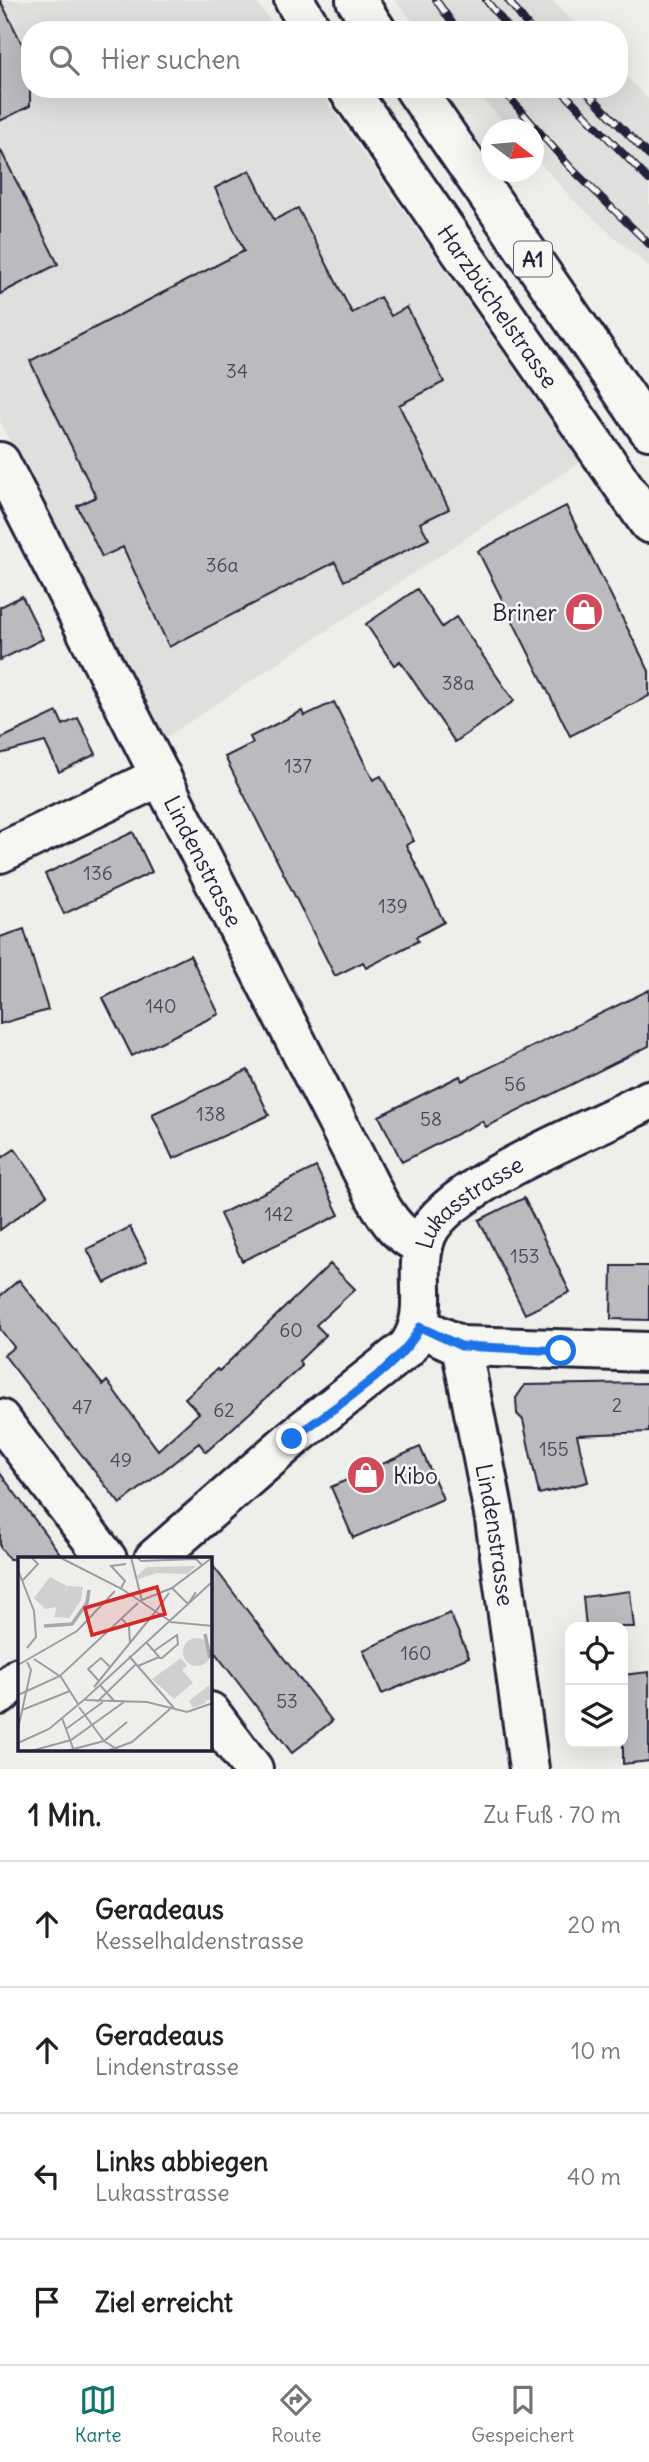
<!DOCTYPE html>
<html lang="de">
<head>
<meta charset="utf-8">
<style>
	:root { --surface:#fff; --page:#f6f6f6; --text:#202124; --muted:#757577; --line:#e0e0e0; --accent:#0f766e }
	body { margin:0; font-family:Delius,sans-serif; background:var(--page); color:var(--text) }
	.controls { position:absolute; right:21px; bottom:21px; display:grid; overflow:hidden; border-radius:14px; box-shadow:0 7px 28px #0002 }
	.controls button { width:63px; height:63px; display:grid; place-items:center; padding:0; border:0; border-bottom:2px solid var(--line); background:var(--surface); color:var(--text); font:35px sans-serif }
	.compass { position:absolute; left:481px; top:119px; width:63px; height:63px; border-radius:50%; background:var(--surface); box-shadow:0 7px 28px #0002; rotate:106deg }
	.stop { position:absolute; width:21px; height:21px; margin:-16px; border:5px solid #1a73e8; border-radius:50%; background:#fff }
	.stop.end { background:#1a73e8; border-color:#fff; box-shadow:0 2px 7px #0008 }
	.list { margin:0; padding:0; list-style:none }
	h2 { display:flex; justify-content:space-between; align-items:center; height:91px; margin:0; padding:0 28px; font-size:30px }
	h2 small { font-size:23px; font-weight:400; color:var(--muted) }
	.list li { display:grid; grid-template-columns:46px 1fr auto; gap:21px; align-items:center; box-sizing:border-box; height:126px; padding:0 28px; border-top:2px solid var(--line) }
	.list b { display:block; font-size:26px; white-space:nowrap }
	.list p { margin:0; font-size:23px; white-space:nowrap; color:var(--muted) }
	.list em { font-size:23px; font-style:normal; color:var(--muted) }
	.icon { flex:none; width:38px; height:38px; fill:none; stroke:currentColor; stroke-width:2; stroke-linecap:round; stroke-linejoin:round }
	.map { position:relative; flex:none; width:649px; height:1769px; overflow:hidden }
	.search { position:absolute; background:var(--surface); box-shadow:0 7px 28px #0002; left:21px; right:21px; top:21px; height:77px; display:flex; align-items:center; gap:18px; box-sizing:border-box; padding:0 24px; border-radius:28px; color:var(--muted); font-size:26px }
	.sheet { height:595px; background:var(--surface) }
	nav { display:flex; justify-content:space-around; align-items:center; box-sizing:border-box; height:98px; border-top:2px solid var(--line); background:var(--surface); font-size:19px; color:var(--muted) }
	nav a { display:grid; justify-items:center; gap:4px }
	nav .on { color:var(--accent) }
	.map>svg:first-child { display:block }
	.built { fill:#dfdfde }
	.building { fill:#bbbbbf; stroke:#22223b; stroke-width:2 }
	.lines { fill:none; stroke-linecap:round; stroke-linejoin:round }
	.minor-casing { stroke:#22223b; stroke-width:44 }
	.major-casing { stroke:#22223b; stroke-width:44 }
	.highway-casing { stroke:#22223b; stroke-width:44 }
	.minor { stroke:#f6f6f2; stroke-width:38 }
	.major { stroke:#f6f6f2; stroke-width:38 }
	.highway { stroke:#f6f6f2; stroke-width:38 }
	.rail-casing { stroke:#22223b; stroke-width:8 }
	.rail { stroke:#f6f6f2; stroke-width:5; stroke-dasharray:16; stroke-linecap:butt }
	.route { stroke:#1a73e8; stroke-width:9 }
	.labels { text-anchor:middle; dominant-baseline:central; stroke-width:5; stroke-linejoin:round; paint-order:stroke }
	.number-label { font-size:19px; fill:#48485c }
	.shield { fill:#f6f6f2; stroke:#626272; stroke-width:2 }
	.shield-label { font-size:21px; font-weight:bold; fill:#22223b }
	.street-label { font-size:23px; fill:#22223b; stroke:#f6f6f2 }
	.poi-label { font-size:23px; fill:#22223b; stroke:#f6f6f2; text-anchor:end }
	.inset-river { fill:none; stroke:#a7a7af; stroke-width:3.5 }
	.inset-road { fill:none; stroke:#9c9ca5; stroke-width:2 }
	.view { fill:#d62828; fill-opacity:0.15; stroke:#d62828; stroke-width:3.5 }
	.inset-edge { fill:none; stroke:#22223b; stroke-width:3.5 }
</style>
</head>
<body>
<div class="map">
<svg width="649" height="1769" viewBox="0 0 649 1769">
	<rect width="100%" height="100%" fill="#eeeeeb"/>
	<filter id="ink" filterUnits="userSpaceOnUse"><feTurbulence type="fractalNoise" baseFrequency=".0143" numOctaves="2"/><feDisplacementMap in="SourceGraphic" scale="14" xChannelSelector="R" yChannelSelector="G"/><feConvolveMatrix kernelMatrix="1 2 1 2 8 2 1 2 1" color-interpolation-filters="sRGB"/></filter>
	<g filter="url(#ink)">
		<path class="built" d="M0,0h255l21,30h-246v59h288l262,373 -421,280 -159,-320z
			M394,0h158l29,30h-160z
			M619,69l30,31v167l-75,-66 -40,-45v-26l-24,-1 -36,-40h145z"/>
		<path class="building" d="M0,0l30,60v46l-30,15z
			M0,149l58,115 -58,30z
			M250,170l24,50 24,-12 54,105 28,-16 11,19 16,-9 37,75 -45,23 50,104 -29,14 9,16 -85,42 -9,-19 -166,85 -46,-100 -21,10 -25,-51 19,-9 -66,-136 214,-110 -29,-63z
			M566,506l83,165v25l-79,40 -92,-185z
			M417,589l25,38 14,-10 58,84 -59,41 -55,-81 -6,4 -28,-41z
			M22,596l21,43 -43,21v-53z
			M334,702l39,78 8,-4 33,65 -8,4 38,77 -28,15 2,4 -52,27 -3,-6 -28,14 -110,-219 28,-14 -3,-6 52,-26 2,5z
			M57,712l6,13 15,-7 18,36 -37,18 -14,-30 -45,12v-15z
			M133,832l19,40 -88,42 -19,-40z
			M24,929l24,81 -48,14v-87z
			M190,955l29,59 -87,42 -29,-58z
			M649,990v56l-163,81 -4,-6 -80,41 -23,-46 81,-40 2,5z
			M248,1070l21,45 -96,44 -21,-45z
			M15,1149l32,46 -47,35v-71z
			M316,1167l23,48 -97,46 -22,-47z
			M524,1198l46,94 -45,22 -46,-94z
			M130,1227l17,34 -42,22 -18,-34z
			M330,1264l25,25 -39,36 10,10 -27,26 3,5 -96,86 -7,-9 -79,61 -116,-149 10,-8 -14,-18v-33l19,-16 84,105 4,-4 51,69 41,-37 -14,-15 32,-29 2,2z
			M612,1266h37v54l-38,-1z
			M649,1383v49l-72,3 11,47 -49,12 -16,-74 -6,-6 -1,-16 9,-13z
			M420,1447l23,52 -90,39 -22,-51z
			M0,1473l64,86h-55l-9,-12z
			M210,1562l122,159 -40,32 -82,-107z
			M630,1591l4,36h-48l-3,-30z
			M450,1613l19,44 -87,37 -19,-44z
			M649,1672v89l-26,3v-89z"/>
		<g class="lines">
			<defs>
				<g id="minor">
					<path d="M294,0l18,30"/>
					<path id="s1" d="M348,89l301,434"/>
					<path id="s2" d="M0,462l377,738c13,23 22,35 46,46"/>
					<path d="M0,853l161,-77"/>
					<path d="M420,1327l41,19 188,6"/>
					<path id="s3" d="M461,1346l34,173 34,250"/>
					<path d="M0,1419l107,140"/>
					<path d="M210,1712l43,57"/>
				</g>
				<g id="major">
					<path id="s4" d="M154,1559l138,-120 115,-91c27,-35 4,-76 20,-114 21,-49 171,-107 222,-134"/>
					<path d="M0,1695l19,-18"/>
				</g>
				<path id="highway" d="M356,0l20,30
					M415,89l234,341"/>
			</defs>
			<use href="#minor" class="minor-casing"/>
			<use href="#major" class="major-casing"/>
			<use href="#highway" class="highway-casing"/>
			<use href="#minor" class="minor"/>
			<use href="#major" class="major"/>
			<use href="#highway" class="highway"/>
			<defs>
				<path id="rail" d="M436,0l21,30
					M486,0l24,30
					M508,0l23,30
					M502,89l68,78 79,77
					M560,89l89,91
					M584,89l65,67"/>
			</defs>
			<use href="#rail" class="rail-casing"/>
			<use href="#rail" class="rail"/>
		</g>
	</g>
	<g class="lines" filter="url(#ink)">
		<path class="route" d="M292,1439c36,-28 109,-72 128,-112l41,19 100,5"/>
	</g>
	<defs>
		<symbol id="shop-disc" viewBox="-11 -11 22 22"><circle r="9.5" fill="#d1495b" stroke="#f6f6f2"/><path d="M-5-2.5h2.3a2.7 3.5 0 0 1 5.4 0H5L5.5 6h-11ZM-1.5-2.5h3a1.5 2.3 0 0 0-3 0Z" fill="#fff"/></symbol>
	</defs>
	<g fill-rule="evenodd">
		<use href="#shop-disc" x="562" y="590" width="44" height="44"/>
		<use href="#shop-disc" x="344" y="1453" width="44" height="44"/>
	</g>
	<g class="labels">
		<g class="number-label">
			<text x="237" y="371">34</text>
			<text x="222" y="565">36a</text>
			<text x="458" y="683">38a</text>
			<text x="298" y="766">137</text>
			<text x="98" y="873">136</text>
			<text x="393" y="906">139</text>
			<text x="161" y="1006">140</text>
			<text x="515" y="1084">56</text>
			<text x="211" y="1114">138</text>
			<text x="431" y="1119">58</text>
			<text x="279" y="1214">142</text>
			<text x="525" y="1256">153</text>
			<text x="291" y="1330">60</text>
			<text x="617" y="1405">2</text>
			<text x="82" y="1407">47</text>
			<text x="224" y="1410">62</text>
			<text x="554" y="1449">155</text>
			<text x="121" y="1460">49</text>
			<text x="416" y="1653">160</text>
			<text x="287" y="1701">53</text>
		</g>
		<rect class="shield" x="514" y="241.5" width="38" height="35" rx="5"/>
		<g class="shield-label">
			<text x="533" y="259">A1</text>
		</g>
		<g class="street-label">
			<text stroke="none"><textPath href="#s1" startOffset="264">Harzbüchelstrasse</textPath></text>
			<text stroke="none"><textPath href="#s2" startOffset="448">Lindenstrasse</textPath></text>
			<text stroke="none"><textPath href="#s4" startOffset="500">Lukasstrasse</textPath></text>
			<text stroke="none"><textPath href="#s3" startOffset="192">Lindenstrasse</textPath></text>
		</g>
		<g class="poi-label">
			<text x="557" y="612">Briner</text>
			<text x="393" y="1475" text-anchor="start">Kibo</text>
		</g>
	</g>
	<g transform="translate(18 1557)">
		<rect width="194" height="194" fill="#eeeeeb"/>
		<path d="M178,9l-9,8 -30,-1 -19,6 -1,-3 10,-9zM32,20l17,9 -5,11 6,-11 15,1 -2,13 -12,18 -15,-1 3,-10 -12,2 -11,-11zM165 95a14 14 0 1 1 28 0a14 14 0 1 1-28 0ZM163,101l6,8 -5,4 11,13 -19,16 -22,-20zM191,128l3,14 -6,2 -3,-4 3,6 -13,5 -4,-7z" fill="#d0d0d1"/>
		<path class="inset-river" d="M26,69l28,-2 15,-21 2,-13M187,77l5,24"/>
		<path class="inset-road" d="M41,0l63,32 48,32M113,0l11,44M119,0l4,4 55,-2 6,6M0,13l16,41 2,26 -9,11M5,23l15,-16 -7,-7M103,31l4,-7 -14,-15 15,-2M154,31l16,16 8,-12M124,43l30,-12 41,-31M138,54l13,-18M104,62l7,8 1,16M152,65l43,4M128,85l14,16h2l16,-14 -1,-9 -23,16M111,99l45,52M16,102l27,18 17,27M0,108l59,-34 38,-40M120,109l21,-9M81,124l-11,-12 13,-11 9,9M82,128l15,17M76,130l62,-76M0,138l42,-19 78,-73M67,143l62,2 40,10 26,-9M79,145l39,-38M61,150l25,34 16,10M4,153l48,-19M44,161l12,33M0,172l13,-59 -4,-8M48,172l37,-27M0,186l31,-14 37,-31 127,-117M13,194l40,-11 53,-38M48,194l38,-10 23,-19M89,194l25,-9 38,-33"/>
		<path class="view" d="M139,30l8,27 -73,21 -7,-27z"/>
		<rect width="194" height="194" class="inset-edge"/>
	</g>
</svg>
<div class="controls">
<button><svg class="icon" aria-label="locate" viewBox="0 0 24 24"><circle cx="12" cy="12" r="6"/><path d="M12 2v4M12 18v4M2 12h4M18 12h4"/></svg></button>
<button><svg class="icon" aria-label="layers" viewBox="0 0 24 24"><path d="M12 4l9 5-9 5-9-5zM3 14l9 5 9-5"/></svg></button>
</div>
<svg class="compass" viewBox="-18 -18 36 36"><path d="M0-13l5 13h-10z" fill="#e53935"/><path d="M0 13l5-13h-10z" fill="#757577"/></svg>
<div class="stop" style="left:561px;top:1351px"></div>
<div class="stop end" style="left:292px;top:1439px"></div>
<div class="search"><svg class="icon" aria-label="search" viewBox="0 0 24 24"><circle cx="10" cy="10" r="6"/><path d="M15 15l6 6"/></svg>Hier suchen</div>
</div>
<section class="sheet">
<h2>1 Min.<small>Zu Fuß · 70 m</small></h2>
<ul class="list">
<li><svg class="icon" aria-label="ahead" viewBox="0 0 24 24"><path d="M12 20V5M6 11l6-6 6 6"/></svg><div><b>Geradeaus</b><p>Kesselhaldenstrasse</p></div><em>20 m</em></li>
<li><svg class="icon" aria-label="ahead" viewBox="0 0 24 24"><path d="M12 20V5M6 11l6-6 6 6"/></svg><div><b>Geradeaus</b><p>Lindenstrasse</p></div><em>10 m</em></li>
<li><svg class="icon" aria-label="left" viewBox="0 0 24 24"><path d="M17 20v-9H6M10 6l-5 5 5 5"/></svg><div><b>Links abbiegen</b><p>Lukasstrasse</p></div><em>40 m</em></li>
<li><svg class="icon" aria-label="arrive" viewBox="0 0 24 24"><path d="M6 21V4h12l-3 4 3 4H6"/></svg><div><b>Ziel erreicht</b></div></li>
</ul>
</section>
<nav>
<a class="on"><svg class="icon" aria-label="map" viewBox="0 0 24 24"><path d="M3 6l6-2 6 2 6-2v14l-6 2-6-2-6 2zM9 4v14M15 6v14"/></svg>Karte</a>
<a><svg class="icon" aria-label="directions" viewBox="0 0 24 24"><path d="M12 3l9 9-9 9-9-9zM9 14v-3h6M13 9l2 2-2 2"/></svg>Route</a>
<a><svg class="icon" aria-label="saved" viewBox="0 0 24 24"><path d="M7 4h10v16l-5-4-5 4z"/></svg>Gespeichert</a>
</nav>
</body>
</html>
